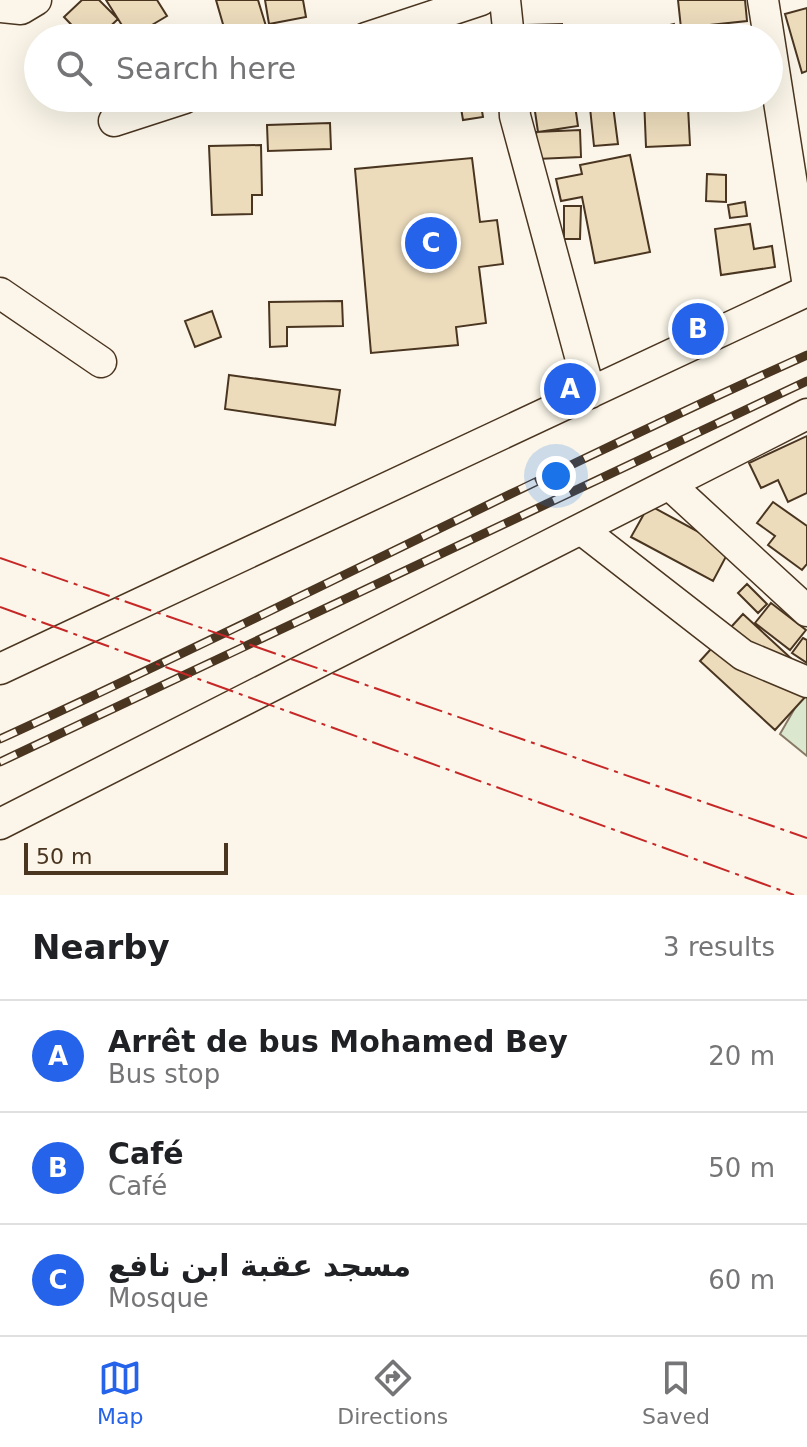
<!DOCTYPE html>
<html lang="en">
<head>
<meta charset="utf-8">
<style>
	:root { --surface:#fff; --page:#f6f6f6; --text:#202124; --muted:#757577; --line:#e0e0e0; --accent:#2563eb }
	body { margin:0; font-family:"DejaVu Sans",Cairo,sans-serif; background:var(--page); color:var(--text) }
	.scale { position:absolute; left:24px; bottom:20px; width:204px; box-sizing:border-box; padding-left:8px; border:4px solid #4a3520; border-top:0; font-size:22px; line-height:28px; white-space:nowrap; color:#4a3520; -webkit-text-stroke:6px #fbf6e9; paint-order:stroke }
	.you { position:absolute; left:556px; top:476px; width:28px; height:28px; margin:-20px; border:6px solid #fff; border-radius:50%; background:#1a73e8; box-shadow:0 0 0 12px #1a73e833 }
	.badge { display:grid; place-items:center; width:52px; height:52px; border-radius:50%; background:var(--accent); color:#fff; font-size:26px; font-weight:700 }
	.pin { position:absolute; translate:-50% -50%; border:4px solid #fff; box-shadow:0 2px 8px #0006 }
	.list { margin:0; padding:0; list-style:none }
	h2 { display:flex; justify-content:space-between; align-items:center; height:104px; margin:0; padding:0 32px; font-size:34px }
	h2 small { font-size:26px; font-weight:400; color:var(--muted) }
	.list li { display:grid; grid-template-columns:52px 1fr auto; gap:24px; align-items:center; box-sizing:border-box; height:112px; padding:0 32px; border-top:2px solid var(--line) }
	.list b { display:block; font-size:30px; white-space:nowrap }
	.list p { margin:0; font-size:26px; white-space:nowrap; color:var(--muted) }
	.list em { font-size:26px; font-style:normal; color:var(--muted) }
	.icon { flex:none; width:44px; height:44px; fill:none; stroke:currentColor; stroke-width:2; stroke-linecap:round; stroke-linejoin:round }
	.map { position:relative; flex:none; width:807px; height:895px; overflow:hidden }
	.search { position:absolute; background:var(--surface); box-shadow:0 8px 32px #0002; left:24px; right:24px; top:24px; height:88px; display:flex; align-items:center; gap:20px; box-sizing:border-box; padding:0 28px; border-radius:44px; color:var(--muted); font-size:30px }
	.sheet { height:440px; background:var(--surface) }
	nav { display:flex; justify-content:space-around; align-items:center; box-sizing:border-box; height:112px; border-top:2px solid var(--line); background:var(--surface); font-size:22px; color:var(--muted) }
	nav a { display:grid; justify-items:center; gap:4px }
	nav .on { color:var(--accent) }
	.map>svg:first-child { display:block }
	.green { fill:#dce7d0; stroke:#887966; stroke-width:2 }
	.building { fill:#ecdcbc; stroke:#4a3520; stroke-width:2 }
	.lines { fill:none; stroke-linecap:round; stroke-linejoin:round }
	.minor-casing { stroke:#4a3520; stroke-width:33 }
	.minor { stroke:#fbf6e9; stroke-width:30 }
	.rail-casing { stroke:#4a3520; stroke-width:9 }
	.rail { stroke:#fbf6e9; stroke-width:6; stroke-dasharray:18; stroke-linecap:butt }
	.power { stroke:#c62828; stroke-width:2; stroke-dasharray:28 6 4 6; stroke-linecap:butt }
</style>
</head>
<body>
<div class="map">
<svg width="807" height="895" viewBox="0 0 807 895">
	<rect width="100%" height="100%" fill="#fbf6e9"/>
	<path class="green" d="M807,687v69l-27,-22z"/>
	<path class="building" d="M82,0h17l19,19 -20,19h-14l-20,-21z
		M106,0h51l10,16 -37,22z
		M216,0h42l11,36 -42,2z
		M265,0h38l3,17 -37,7z
		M678,0h67l2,21 -66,7z
		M807,8v63l-5,2 -17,-59z
		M562,24v14h-36v-13z
		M674,24l4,14h-32l-1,-7z
		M732,28l2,10h-54l-1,-1z
		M533,98h41l4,28 -40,6z
		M589,98h23l6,46 -24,2z
		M644,98h24v10l20,-1 2,38 -44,2z
		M690,98h45l-44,7z
		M480,99l3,18 -20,3 -3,-18z
		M330,123l1,26 -63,2 -1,-26z
		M580,130l1,27 -44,2 -1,-27z
		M261,145l1,50h-10v19l-40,1 -3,-69z
		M630,155l20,97 -55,11 -13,-66 -21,4 -5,-22 26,-5 -2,-9z
		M472,158l8,64 17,-2 6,44 -24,3 7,56 -30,4 2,18 -87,8 -16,-184z
		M707,174l19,1v27l-20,-1z
		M745,202l2,14 -17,2 -2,-13z
		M564,206h17l-1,33h-16z
		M750,224l4,25 18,-3 3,21 -54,8 -6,-46z
		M342,301l1,25 -56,1v19l-17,1 -1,-45z
		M212,311l9,26 -26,10 -10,-26z
		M229,375l111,15 -5,35 -110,-16z
		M807,436v57l-19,9 -10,-22 -17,8 -12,-25z
		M773,502l34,24v38l-5,6 -34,-25 7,-9 -18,-13z
		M649,505l81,44 -17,32 -82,-44z
		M747,584l20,20 -9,9 -20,-20z
		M771,603l35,27 -16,20 -35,-27z
		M743,614l64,59v22l-32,35 -75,-69z
		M803,638l4,2v23l-15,-10z"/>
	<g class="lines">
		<defs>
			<path id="minor" d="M505,0l4,38
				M763,0l6,38
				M0,7l21,2 15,-9
				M366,38l115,-38
				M769,38l38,242
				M514,98l1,18 75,277
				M114,121l71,-23
				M0,293l101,69
				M670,485l137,126
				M581,529l162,126 64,27
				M0,669l807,-378
				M0,824l807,-410"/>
		</defs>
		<use href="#minor" class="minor-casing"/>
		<use href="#minor" class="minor"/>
		<defs>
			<path id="rail" d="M0,739c271,-124 535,-262 807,-384
				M0,762l807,-381"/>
		</defs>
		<use href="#rail" class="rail-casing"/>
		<use href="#rail" class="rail"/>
		<path class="power" d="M0,558l807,280
			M0,607l794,288"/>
	</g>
</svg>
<div class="scale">50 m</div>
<div class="you"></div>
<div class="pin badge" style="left:570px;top:389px">A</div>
<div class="pin badge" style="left:698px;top:329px">B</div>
<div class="pin badge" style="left:431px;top:243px">C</div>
<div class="search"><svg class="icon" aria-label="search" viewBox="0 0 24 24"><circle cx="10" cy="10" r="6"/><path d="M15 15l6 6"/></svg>Search here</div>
</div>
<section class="sheet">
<h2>Nearby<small>3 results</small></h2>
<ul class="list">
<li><span class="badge">A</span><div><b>Arrêt de bus Mohamed Bey</b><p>Bus stop</p></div><em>20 m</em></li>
<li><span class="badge">B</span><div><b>Café</b><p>Café</p></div><em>50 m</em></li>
<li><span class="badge">C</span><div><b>مسجد عقبة ابن نافع</b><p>Mosque</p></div><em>60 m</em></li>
</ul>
</section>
<nav>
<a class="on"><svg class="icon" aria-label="map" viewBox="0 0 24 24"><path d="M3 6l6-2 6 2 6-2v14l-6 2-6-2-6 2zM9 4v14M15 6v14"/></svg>Map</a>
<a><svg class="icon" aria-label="directions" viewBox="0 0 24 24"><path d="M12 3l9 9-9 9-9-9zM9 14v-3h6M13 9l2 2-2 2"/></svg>Directions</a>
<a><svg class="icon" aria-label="saved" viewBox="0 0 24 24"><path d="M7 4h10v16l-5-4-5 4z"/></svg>Saved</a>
</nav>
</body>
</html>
